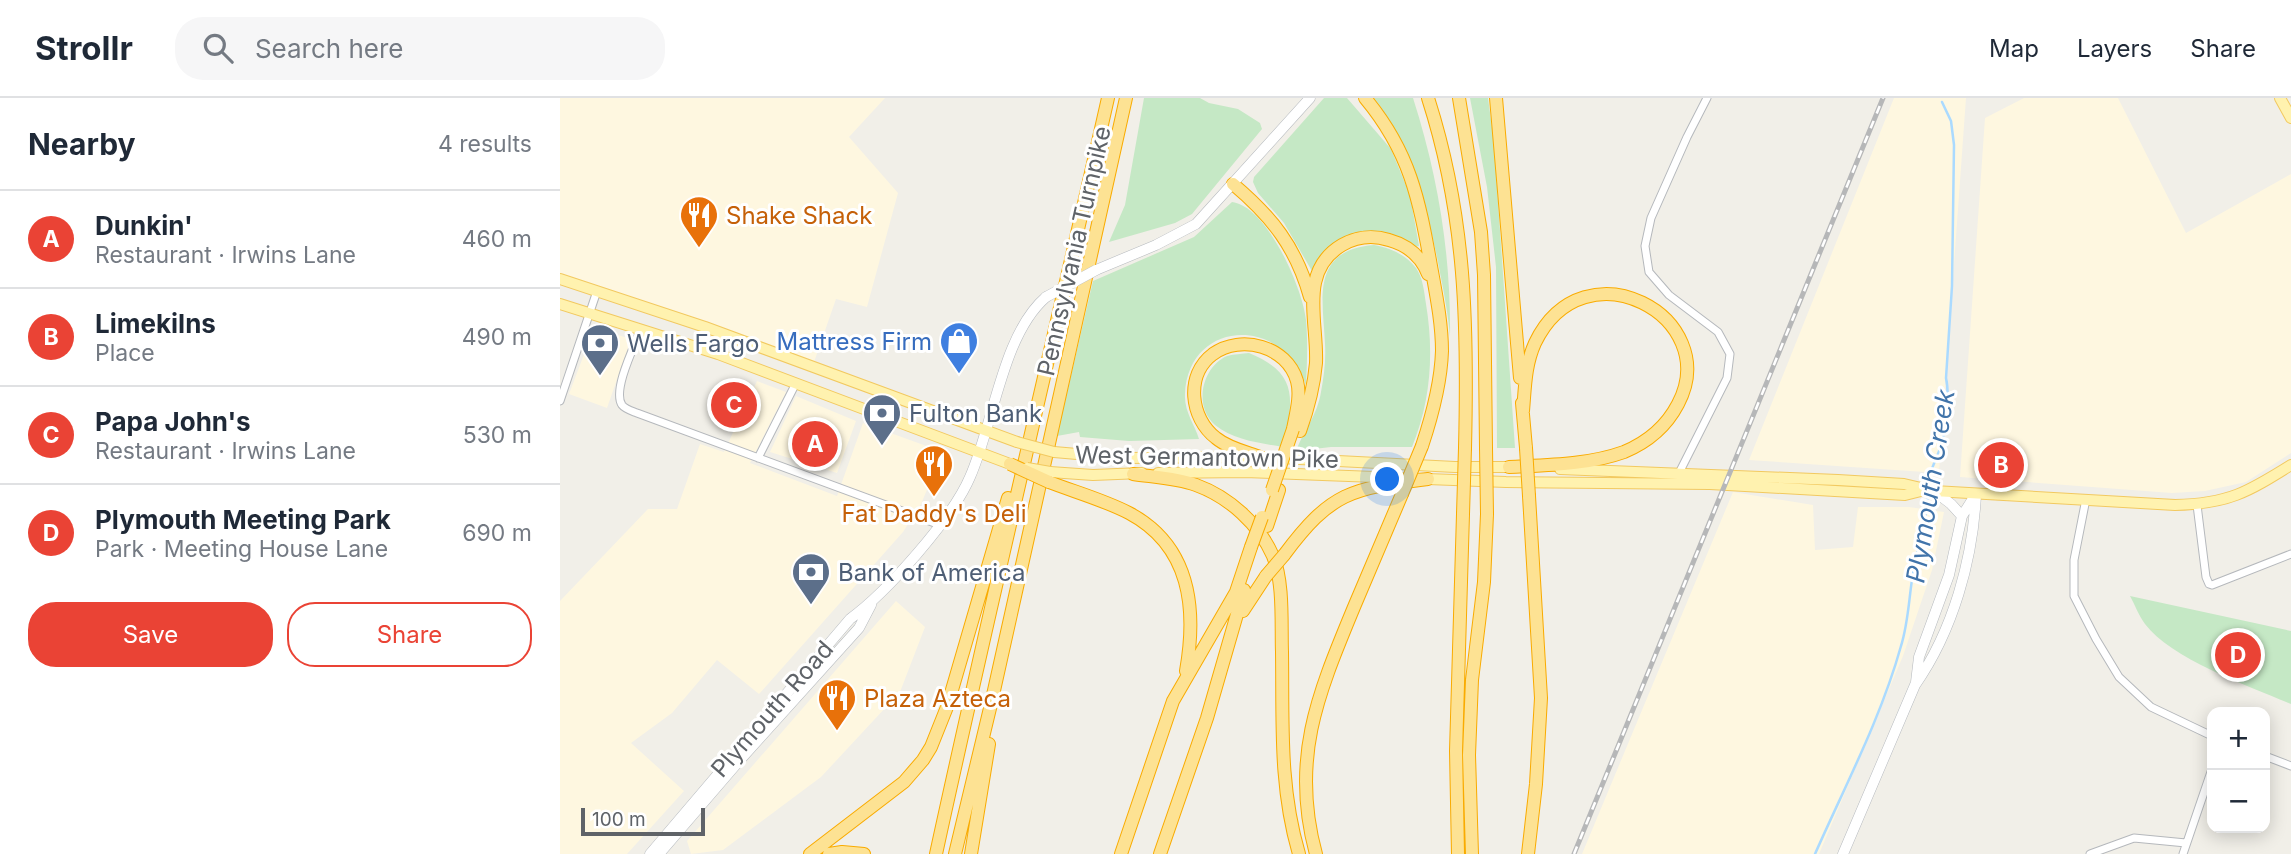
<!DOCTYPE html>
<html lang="en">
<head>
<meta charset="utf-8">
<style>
	:root { --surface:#fff; --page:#f6f6f7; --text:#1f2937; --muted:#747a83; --line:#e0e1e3; --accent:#ea4335 }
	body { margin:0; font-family:Inter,sans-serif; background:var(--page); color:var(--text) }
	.controls { position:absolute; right:21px; bottom:21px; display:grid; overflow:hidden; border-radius:14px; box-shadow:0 4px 18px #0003 }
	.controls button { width:63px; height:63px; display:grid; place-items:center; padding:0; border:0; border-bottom:2px solid var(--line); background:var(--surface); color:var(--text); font:35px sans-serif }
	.scale { position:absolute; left:21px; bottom:18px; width:124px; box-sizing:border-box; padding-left:7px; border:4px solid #5f6368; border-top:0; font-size:19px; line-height:24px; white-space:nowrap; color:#5f6368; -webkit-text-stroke:5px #fff; paint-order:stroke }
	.you { position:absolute; left:828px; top:382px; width:24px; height:24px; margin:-18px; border:5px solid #fff; border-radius:50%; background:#1a73e8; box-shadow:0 0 0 10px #1a73e833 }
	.badge { display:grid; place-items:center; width:46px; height:46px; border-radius:50%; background:var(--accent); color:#fff; font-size:23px; font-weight:700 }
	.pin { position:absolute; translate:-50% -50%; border:4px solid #fff; box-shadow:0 2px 7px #0006 }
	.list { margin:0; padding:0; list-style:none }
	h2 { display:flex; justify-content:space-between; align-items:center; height:91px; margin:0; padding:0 28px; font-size:30px }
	h2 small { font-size:23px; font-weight:400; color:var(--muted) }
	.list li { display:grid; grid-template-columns:46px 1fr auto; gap:21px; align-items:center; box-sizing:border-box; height:98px; padding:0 28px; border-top:2px solid var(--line) }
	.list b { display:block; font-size:26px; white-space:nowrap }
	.list p { margin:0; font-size:23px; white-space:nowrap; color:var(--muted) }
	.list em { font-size:23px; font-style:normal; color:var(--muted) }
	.actions { display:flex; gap:14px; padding:21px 28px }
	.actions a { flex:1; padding:16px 0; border:2px solid var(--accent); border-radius:28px; text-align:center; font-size:24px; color:var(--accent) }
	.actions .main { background:var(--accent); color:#fff }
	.icon { flex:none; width:38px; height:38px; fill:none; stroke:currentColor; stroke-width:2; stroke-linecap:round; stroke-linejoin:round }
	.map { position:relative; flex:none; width:1731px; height:756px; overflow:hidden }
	header { display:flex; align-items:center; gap:42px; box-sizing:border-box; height:98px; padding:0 35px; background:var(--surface); border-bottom:2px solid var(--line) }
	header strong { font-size:33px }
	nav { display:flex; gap:38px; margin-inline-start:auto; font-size:24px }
	.search { width:490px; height:63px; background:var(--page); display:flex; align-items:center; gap:18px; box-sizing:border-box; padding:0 24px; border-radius:28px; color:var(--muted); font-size:26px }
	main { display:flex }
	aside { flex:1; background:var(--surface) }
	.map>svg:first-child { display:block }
	.commercial { fill:#fef7e0 }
	.green { fill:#c5e8c5 }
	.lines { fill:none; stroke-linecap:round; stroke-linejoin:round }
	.stream { stroke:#aadaff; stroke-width:2.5 }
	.street-casing { stroke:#b5b8bc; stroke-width:9 }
	.secondary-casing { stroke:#b6babf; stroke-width:11 }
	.primary-casing { stroke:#f2c960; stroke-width:12 }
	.highway-casing { stroke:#f9ab00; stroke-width:14 }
	.street { stroke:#fff; stroke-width:7 }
	.secondary { stroke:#fff; stroke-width:10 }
	.primary { stroke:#fff2af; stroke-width:10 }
	.highway { stroke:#fde293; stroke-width:12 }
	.rail-casing { stroke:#b6b7b8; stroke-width:5 }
	.rail { stroke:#fff; stroke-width:2.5; stroke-dasharray:8; stroke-linecap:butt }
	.secondary-bridge-casing { stroke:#b6babf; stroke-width:11; stroke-linecap:butt }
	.primary-bridge-casing { stroke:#f2c960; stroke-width:12; stroke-linecap:butt }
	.highway-bridge-casing { stroke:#f9ab00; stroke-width:14; stroke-linecap:butt }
	.secondary-bridge { stroke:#fff; stroke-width:10 }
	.primary-bridge { stroke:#fff2af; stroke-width:10 }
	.highway-bridge { stroke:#fde293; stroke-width:12 }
	.labels { text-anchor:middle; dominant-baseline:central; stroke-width:6; stroke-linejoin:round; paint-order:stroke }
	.food-label { font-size:24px; fill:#c56008; stroke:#fff; text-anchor:start }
	.street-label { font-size:24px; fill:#5f6368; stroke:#fff }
	.shop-label { font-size:24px; fill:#366cbe; stroke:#fff; text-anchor:end }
	.service-label { font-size:24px; fill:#4e5e75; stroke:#fff; text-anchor:start }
	.water-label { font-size:26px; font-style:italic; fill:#4174aa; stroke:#fff }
</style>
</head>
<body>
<header>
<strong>Strollr</strong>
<div class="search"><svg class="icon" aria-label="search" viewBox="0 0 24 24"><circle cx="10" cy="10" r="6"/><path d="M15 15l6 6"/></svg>Search here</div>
<nav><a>Map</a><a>Layers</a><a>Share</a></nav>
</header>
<main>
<aside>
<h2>Nearby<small>4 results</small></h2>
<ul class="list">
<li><span class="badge">A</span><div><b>Dunkin'</b><p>Restaurant · Irwins Lane</p></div><em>460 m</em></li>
<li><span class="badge">B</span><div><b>Limekilns</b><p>Place</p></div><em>490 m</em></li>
<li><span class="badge">C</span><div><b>Papa John's</b><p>Restaurant · Irwins Lane</p></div><em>530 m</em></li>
<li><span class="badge">D</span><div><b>Plymouth Meeting Park</b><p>Park · Meeting House Lane</p></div><em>690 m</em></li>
</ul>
<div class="actions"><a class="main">Save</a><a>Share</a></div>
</aside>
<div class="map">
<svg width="1731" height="756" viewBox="0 0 1731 756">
	<rect width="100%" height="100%" fill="#f1efe8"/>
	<path class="commercial" d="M0,0h325l-36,39 49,56 -31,114 -31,-8 -23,66 -253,-86z
		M1334,0h72l-27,375 -190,-13z
		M1464,0h94l68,135 105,-59v279l-45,29 -41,9 -33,2 -212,-16 25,-359z
		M38,231l33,10 -24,69 -38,-14 22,-58z
		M197,283l29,11 -36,71 87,33 26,-73 80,29 -22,52 -18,28 -144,162 -42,-34 -45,53 -41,30 53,48 -57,63h-67v-253l88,-92h29l23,-65 24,8z
		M236,298l60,25 -19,52 -67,-21z
		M1173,394l80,13 2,45 38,-3 5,-40h51l35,5 -12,58 -29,86 -84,198h-237z
		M336,503l29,26 -25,65 -79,85 -98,73 -32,4 -4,-13z"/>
	<path class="green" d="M584,0h56l9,5 29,6 22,14 2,6 -70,85 -17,9 -66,19 16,-37z
		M764,0h23l44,51 19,46 9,51 -4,1 -36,-15 -60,29 -7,10 -28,-48 -26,-30 -5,-11 1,-5z
		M814,0h39c25,78 38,156 37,239 -2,-27 -8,-53 -13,-80 -12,-57 -26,-112 -63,-159z
		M910,0h18l6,45 21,305h-18l-1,-181 -9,-80z
		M672,104c35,4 71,87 74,118 2,22 1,43 0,65 -24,-71 -118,-65 -121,9 -1,18 10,31 14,45l-70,2 -49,-4 -1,-5 -22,4 36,-155 101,-44z
		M814,147c16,3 31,9 42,23 7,10 8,23 10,36 8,48 5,97 -14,143h-81l-35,4c8,-21 21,-35 25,-59 3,-16 5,-32 4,-48 -2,-45 -15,-94 49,-99z
		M689,255c51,21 44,48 34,94 -23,-4 -50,-7 -68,-22 -22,-19 -13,-58 12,-69 7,-2 15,-2 22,-3z
		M1570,498l161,35v73c-40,-17 -120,-45 -146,-80 -6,-8 -10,-19 -15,-28z"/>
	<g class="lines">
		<path class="stream" d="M1368,389c0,-16 9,-27 13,-42 5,-18 9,-49 5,-67l6,-92 2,-141 -3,-24 -9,-19
			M1255,756c30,-68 66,-136 86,-208 8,-25 8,-53 13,-79 5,-25 13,-48 14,-74"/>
		<defs>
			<path id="street" d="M81,231c-6,16 -29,61 -19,76 3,4 10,6 15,8l303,112
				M0,303l37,-110
				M198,360l38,-75
				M1119,375l48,-95 3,-24 -12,-22 -49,-37 -20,-23 -4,-26 6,-28 36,-81 20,-39
				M1526,401l-12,61v36l22,43 23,38 32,30 61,29
				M1637,407l9,72 3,7 3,1 79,-31
				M1705,658l26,10
				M1530,756l44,-16 52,5
				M1623,756l29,-85"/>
			<path id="secondary" d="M536,172l60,-25 40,-21 114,-126
				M1374,393l17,13 11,12
				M1356,584l3,-25 30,-82 13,-59 14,-22
				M90,756l200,-235c37,-27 102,-100 120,-142 24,-54 32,-142 76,-180
				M99,756l81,-94 119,-132 12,-23
				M1283,756l72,-169c38,-54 58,-126 61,-191"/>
			<path id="primary" d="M1720,0l11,20
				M0,181l145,48 312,115
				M0,206l158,50 292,110
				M494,354l69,6 137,-1 195,10h61
				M1000,371l278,11 66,4 30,7 241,14c53,-1 73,-13 116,-40
				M490,374l43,3 49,-2
				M598,375l87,-1 261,10 204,2 195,11 16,-4"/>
			<path id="highway" d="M805,0c45,54 54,101 66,168 5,28 11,57 11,85 -1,33 -10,65 -20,95
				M868,0c38,118 40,227 37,350
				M899,0l22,134 3,43 2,173
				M936,0l24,280
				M673,86c39,33 63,63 77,113
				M962,305l4,45
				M740,333c8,-22 14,-45 16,-68 2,-41 -18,-92 26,-118 14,-8 31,-10 47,-5 18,5 32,16 39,34
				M700,359c-14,-5 -32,-9 -44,-19 -26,-20 -31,-63 -3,-84 28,-20 74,-8 84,27 4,15 -1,32 -4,48
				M949,369c38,-2 79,-2 115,-15 24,-10 42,-25 54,-48 46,-87 -94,-163 -143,-61 -10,22 -10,45 -12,68
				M573,376c21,3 44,4 63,11 33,12 63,39 77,71 11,27 8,67 9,96 1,70 -3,134 17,202
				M489,384c26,10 55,18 80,31 62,33 68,96 57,158
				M707,428l12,-36
				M724,457c47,-63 67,-67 144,-76
				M683,513l23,-35
				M250,756l94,-72 19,-22 8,-13 16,-40 61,-209
				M269,756l13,-2 22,2
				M376,756c55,-253 115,-504 172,-756
				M395,756l36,-150 135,-606
				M411,756l18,-110
				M561,756l52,-153 63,-109 15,-45
				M600,756l47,-136 37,-128
				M756,756c-26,-95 2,-160 38,-247 16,-37 32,-75 48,-113
				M898,756l-2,-103 7,-237
				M912,756l-3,-99 3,-75 12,-98 3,-68
				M968,756l8,-70 5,-86 -12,-202"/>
		</defs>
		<use href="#street" class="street-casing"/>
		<use href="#secondary" class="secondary-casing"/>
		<use href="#primary" class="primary-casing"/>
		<use href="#highway" class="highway-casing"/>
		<use href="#street" class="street"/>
		<use href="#secondary" class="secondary"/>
		<use href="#primary" class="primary"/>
		<use href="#highway" class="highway"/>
		<defs>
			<path id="rail" d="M1014,756l309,-756"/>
		</defs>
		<use href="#rail" class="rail-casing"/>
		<use href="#rail" class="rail"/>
		<defs>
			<path id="secondary-bridge" d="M486,199l50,-27"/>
			<path id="primary-bridge" d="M457,344l37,10
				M467,370l23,4"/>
			<path id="highway-bridge" d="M926,350l1,66
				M966,350l3,48
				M450,366l39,18
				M712,392l21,-61
				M842,396l20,-48
				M903,416l2,-66
				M691,449l11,-30
				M706,478l18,-21"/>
		</defs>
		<use href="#secondary-bridge" class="secondary-bridge-casing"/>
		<use href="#primary-bridge" class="primary-bridge-casing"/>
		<use href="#highway-bridge" class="highway-bridge-casing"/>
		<use href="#secondary-bridge" class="secondary-bridge"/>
		<use href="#primary-bridge" class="primary-bridge"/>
		<use href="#highway-bridge" class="highway-bridge"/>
	</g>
	<defs>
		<symbol id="restaurant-pin" viewBox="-11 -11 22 30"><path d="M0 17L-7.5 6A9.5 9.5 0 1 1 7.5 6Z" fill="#e8710a" stroke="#fff"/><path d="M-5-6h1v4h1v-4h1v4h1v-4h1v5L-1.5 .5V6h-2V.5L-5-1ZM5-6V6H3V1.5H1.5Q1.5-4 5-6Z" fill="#fff"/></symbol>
		<symbol id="shop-pin" viewBox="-11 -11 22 30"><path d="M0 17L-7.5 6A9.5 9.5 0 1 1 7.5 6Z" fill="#3f7fe0" stroke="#fff"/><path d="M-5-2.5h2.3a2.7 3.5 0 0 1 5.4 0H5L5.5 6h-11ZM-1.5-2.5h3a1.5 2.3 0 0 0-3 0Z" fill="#fff"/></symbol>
		<symbol id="bank-pin" viewBox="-11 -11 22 30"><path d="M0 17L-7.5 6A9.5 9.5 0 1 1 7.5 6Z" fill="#5c6f8a" stroke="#fff"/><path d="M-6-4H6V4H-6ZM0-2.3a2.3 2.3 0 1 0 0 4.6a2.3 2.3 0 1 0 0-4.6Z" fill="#fff"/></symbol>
	</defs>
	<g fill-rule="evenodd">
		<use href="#restaurant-pin" x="117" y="95" width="44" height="60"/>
		<use href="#shop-pin" x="377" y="221" width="44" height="60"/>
		<use href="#bank-pin" x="18" y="223" width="44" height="60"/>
		<use href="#bank-pin" x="300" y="293" width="44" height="60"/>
		<use href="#restaurant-pin" x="352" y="344" width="44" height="60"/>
		<use href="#bank-pin" x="229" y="452" width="44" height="60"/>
		<use href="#restaurant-pin" x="255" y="578" width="44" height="60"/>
	</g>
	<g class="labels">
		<g class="food-label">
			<text x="166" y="117">Shake Shack</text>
			<text x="374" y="415" text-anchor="middle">Fat Daddy's Deli</text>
			<text x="304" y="600">Plaza Azteca</text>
		</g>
		<g class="street-label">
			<text transform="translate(514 153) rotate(-77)">Pennsylvania Turnpike</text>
			<text transform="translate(647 359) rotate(1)">West Germantown Pike</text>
			<text transform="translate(212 611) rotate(-49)">Plymouth Road</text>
		</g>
		<g class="shop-label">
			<text x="372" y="243">Mattress Firm</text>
		</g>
		<g class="service-label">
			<text x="67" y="245">Wells Fargo</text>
			<text x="349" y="315">Fulton Bank</text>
			<text x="278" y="474">Bank of America</text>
		</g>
		<g class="water-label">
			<text transform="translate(1370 388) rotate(-81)">Plymouth Creek</text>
		</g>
	</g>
</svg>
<div class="controls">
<button>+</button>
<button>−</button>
</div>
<div class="scale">100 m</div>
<div class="you"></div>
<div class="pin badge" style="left:255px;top:346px">A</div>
<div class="pin badge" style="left:1441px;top:367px">B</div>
<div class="pin badge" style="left:174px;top:307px">C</div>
<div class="pin badge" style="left:1678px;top:557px">D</div>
</div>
</main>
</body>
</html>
